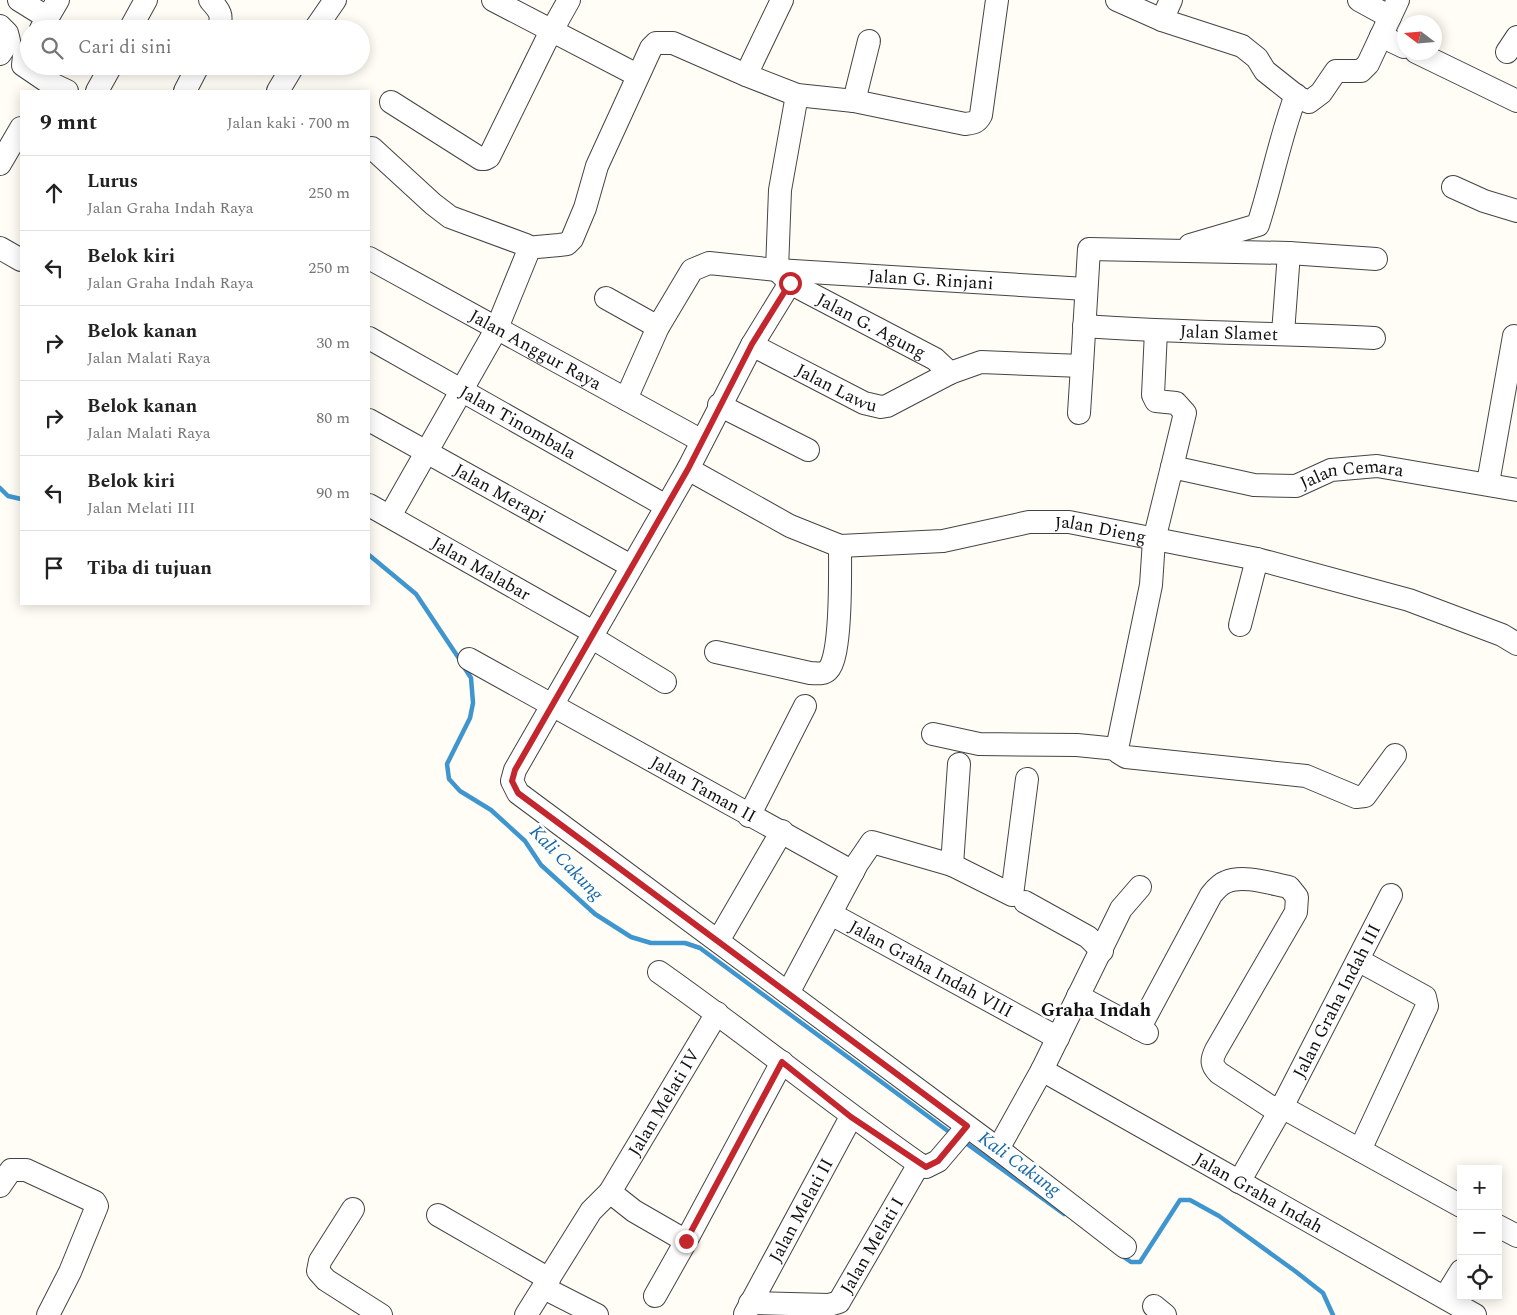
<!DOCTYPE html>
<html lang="id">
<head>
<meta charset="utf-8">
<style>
	:root { --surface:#fff; --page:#f2f2f2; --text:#222; --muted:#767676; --line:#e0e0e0 }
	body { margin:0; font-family:Spectral,serif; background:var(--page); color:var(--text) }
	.controls { position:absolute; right:15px; bottom:15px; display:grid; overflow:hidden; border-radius:0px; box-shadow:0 2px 12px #0003 }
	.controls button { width:45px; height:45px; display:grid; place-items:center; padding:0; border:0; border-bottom:1px solid var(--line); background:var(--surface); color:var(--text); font:25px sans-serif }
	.compass { position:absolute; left:1397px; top:15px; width:45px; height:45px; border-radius:50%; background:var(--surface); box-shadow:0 2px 12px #0003; rotate:286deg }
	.stop { position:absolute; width:15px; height:15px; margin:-11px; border:4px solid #c4262e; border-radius:50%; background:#fff }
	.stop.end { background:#c4262e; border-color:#fff; box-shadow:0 1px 5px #0008 }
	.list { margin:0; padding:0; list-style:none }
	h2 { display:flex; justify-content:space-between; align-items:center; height:65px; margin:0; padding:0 20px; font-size:21px }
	h2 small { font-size:16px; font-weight:400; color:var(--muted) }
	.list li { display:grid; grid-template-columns:32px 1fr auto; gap:15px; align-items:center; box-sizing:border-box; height:75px; padding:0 20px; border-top:1px solid var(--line) }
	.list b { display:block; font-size:19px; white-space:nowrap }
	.list p { margin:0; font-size:16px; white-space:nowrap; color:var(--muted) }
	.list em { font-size:16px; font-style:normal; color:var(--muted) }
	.icon { flex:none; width:28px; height:28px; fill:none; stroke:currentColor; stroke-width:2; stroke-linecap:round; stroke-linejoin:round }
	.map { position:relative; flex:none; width:1517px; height:1315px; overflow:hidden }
	.search { position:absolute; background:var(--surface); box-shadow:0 2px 12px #0003; left:20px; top:20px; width:350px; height:55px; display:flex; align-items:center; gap:12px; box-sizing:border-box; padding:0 18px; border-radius:28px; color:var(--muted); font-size:19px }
	.panel { position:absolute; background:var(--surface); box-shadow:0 2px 12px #0003; left:20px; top:90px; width:350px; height:515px; border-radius:0px }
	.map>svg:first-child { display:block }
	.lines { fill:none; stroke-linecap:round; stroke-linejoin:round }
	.stream { stroke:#3f96cf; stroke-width:4.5 }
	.minor-casing { stroke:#444; stroke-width:24 }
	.minor { stroke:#fff; stroke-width:22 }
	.route { stroke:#c4262e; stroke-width:6 }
	.labels { text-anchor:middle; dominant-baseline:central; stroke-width:5; stroke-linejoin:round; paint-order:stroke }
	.street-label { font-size:18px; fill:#111; stroke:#fff }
	.water-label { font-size:19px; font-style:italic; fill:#1768a6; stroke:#fff }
	.neighbourhood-label { font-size:19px; font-weight:bold; fill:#111; stroke:#fff }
</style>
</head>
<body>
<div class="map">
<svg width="1517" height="1315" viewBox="0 0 1517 1315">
	<rect width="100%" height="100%" fill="#fffdf5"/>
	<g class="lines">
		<path class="stream" d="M0,488l8,8 13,3
			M369,555l47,39 44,66
			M464,667l7,11 2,25 -3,15 -23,46 2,15 11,12 31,19 34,31 16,24 54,49 36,23 20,6h34l15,5 252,186
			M963,1141l101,73
			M1121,1255l10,7h9l40,-62h10l29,16 76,55 28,22 10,22"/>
		<defs>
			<g id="minor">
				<path d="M19,0l29,18"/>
				<path d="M210,0c9,10 14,15 8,29"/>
				<path d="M493,0l144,75"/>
				<path d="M1117,0l45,20 80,26 15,12 8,13 34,27 10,4 12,-9 15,-22h25l7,-7 30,-64"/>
				<path d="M1359,0l31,17"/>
				<path d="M1162,20l9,-20"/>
				<path d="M0,26l7,7 2,8 -9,13"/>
				<path d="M41,29l17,-29"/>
				<path d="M130,29l16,-29"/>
				<path d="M315,29l20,-29"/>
				<path d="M1381,36l23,11"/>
				<path d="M29,49l-5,7 -1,9 25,17 19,9"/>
				<path d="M1416,52l101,49"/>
				<path d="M1507,52l10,-15"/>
				<path d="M746,75l51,20 57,6 111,23c8,-1 12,-1 16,-9l16,-115"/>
				<path d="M97,91l14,-25"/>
				<path d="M185,91l13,-25"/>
				<path d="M278,91l15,-25"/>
				<path d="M854,101l15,-60"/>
				<path d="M391,102l90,57h4l4,-2 57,-116 23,-41"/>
				<path d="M372,148l61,56 17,13 76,28 2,7 -31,76 -107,188"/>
				<path d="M0,164l21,-36"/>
				<path d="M1453,187l31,14 33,10"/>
				<path d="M1190,245l68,-20c14,-43 22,-88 38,-130"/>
				<path d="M0,248l21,12"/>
				<path d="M526,248l33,-3 8,-1 5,-5 13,-31 12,-42 54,-118 5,-5h17l73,32 36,-75"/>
				<path id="s1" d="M369,258l333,183"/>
				<path d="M777,270l13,13 -38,62 -64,124 -173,301 -3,11 6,12 480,356 127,98"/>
				<path d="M777,270l3,-80 17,-95"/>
				<path id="s2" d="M790,283l145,76 15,14"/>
				<path d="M606,298l52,29"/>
				<path id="s3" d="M1084,326c97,7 194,7 290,12"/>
				<path d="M1156,331l-3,64 3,6 20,2 9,10 -13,54"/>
				<path d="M1283,333l6,-80"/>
				<path id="s4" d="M369,338l297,168"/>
				<path id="s5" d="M752,345l112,58 17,4 6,-1 63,-33 31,-11 101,4 7,-117 200,4 87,6"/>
				<path id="s6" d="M626,399l32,-72 34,-57 17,-7 68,7 309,19"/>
				<path d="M719,405l89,45"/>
				<path d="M1079,413l3,-47"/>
				<path id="s7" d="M369,420l262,146"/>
				<path id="s8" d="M688,469l102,57 50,20 103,-5 86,-19h40l188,37 152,41 93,35 15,9"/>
				<path d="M1488,483l26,-147"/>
				<path id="s9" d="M369,505l224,127"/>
				<path d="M1240,625l17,-66"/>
				<path d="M591,637l74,45"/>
				<path d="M716,652l94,21c6,0 13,2 18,-3 14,-12 12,-103 12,-124"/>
				<path id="s10" d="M469,659l384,213"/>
				<path d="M933,734l46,10 98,1 40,4"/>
				<path id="s11" d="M1395,755l-30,41 -9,1 -50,-21 -180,-19 -8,-5 -1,-3 34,-164 3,-45 18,-73 82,18 42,1 35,-16 46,-4 140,24"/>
				<path d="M749,816l56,-110"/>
				<path d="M952,865l7,-101"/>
				<path d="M1025,902l63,35 14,14"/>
				<path id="s12" d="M831,914l227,124"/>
				<path d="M718,941l64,-110"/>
				<path d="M1358,960l67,37 2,9 -67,144"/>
				<path d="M659,972c88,62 172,130 260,192l7,3 12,-6 29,-34"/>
				<path d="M788,993l69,-129 15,-22 80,23 60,30 15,-116"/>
				<path d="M1078,996l69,37"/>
				<path d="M1139,1029l72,-134c4,-5 9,-11 15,-13 17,-8 46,2 63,5l8,10 -1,15 -80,138c-5,10 -5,15 3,23l52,34h11"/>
				<path id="s13" d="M1042,1070l433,245"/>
				<path d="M1282,1107l179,99"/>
				<path d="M998,1149l44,-79 79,-161 19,-22"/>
				<path id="s14" d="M1239,1182l43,-75 109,-212"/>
				<path d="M0,1186l11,-16h15l69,32 2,4 -27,66 -22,43"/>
				<path d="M610,1192l24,19 52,30 96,-179"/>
				<path d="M353,1209l-33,52 -2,10 8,9 55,35"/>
				<path d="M438,1215l111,64"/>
				<path d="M1498,1226l19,10"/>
				<path d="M544,1288l53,27"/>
				<path d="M655,1296l31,-55"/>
				<path d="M1445,1297l16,-26"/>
				<path id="s15" d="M750,1303l79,2 10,-3 80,-138"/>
				<path d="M1154,1306l11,9"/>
				<path id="s16" d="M745,1314l106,-197"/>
				<path id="s17" d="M526,1315l65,-104 19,-19 107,-179"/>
			</g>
		</defs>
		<use href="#minor" class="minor-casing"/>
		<use href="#minor" class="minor"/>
	</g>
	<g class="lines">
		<path class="route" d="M686,1241l96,-179 69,55 75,50 12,-6 29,-35 -449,-333 -6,-12 3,-11 173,-301 64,-125 38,-61"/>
	</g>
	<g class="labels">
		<g class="street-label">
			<text stroke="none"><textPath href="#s6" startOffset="386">Jalan G. Rinjani</textPath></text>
			<text stroke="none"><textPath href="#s2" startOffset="92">Jalan G. Agung</textPath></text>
			<text stroke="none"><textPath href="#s3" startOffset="145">Jalan Slamet</textPath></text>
			<text stroke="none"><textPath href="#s1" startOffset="190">Jalan Anggur Raya</textPath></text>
			<text stroke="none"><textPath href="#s5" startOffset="95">Jalan Lawu</textPath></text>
			<text stroke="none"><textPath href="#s4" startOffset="171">Jalan Tinombala</textPath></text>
			<text stroke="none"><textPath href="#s11" startOffset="780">Jalan Cemara</textPath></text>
			<text stroke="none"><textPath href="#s7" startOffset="150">Jalan Merapi</textPath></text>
			<text stroke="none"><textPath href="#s8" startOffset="434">Jalan Dieng</textPath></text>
			<text stroke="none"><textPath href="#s9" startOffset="129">Jalan Malabar</textPath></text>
			<text stroke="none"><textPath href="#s10" startOffset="268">Jalan Taman II</textPath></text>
			<text stroke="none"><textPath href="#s12" startOffset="114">Jalan Graha Indah VIII</textPath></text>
			<text stroke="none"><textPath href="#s14" startOffset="206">Jalan Graha Indah III</textPath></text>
			<text stroke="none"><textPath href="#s17" startOffset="254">Jalan Melati IV</textPath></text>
			<text stroke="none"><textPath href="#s13" startOffset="249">Jalan Graha Indah</textPath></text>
			<text stroke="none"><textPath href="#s16" startOffset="118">Jalan Melati II</textPath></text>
			<text stroke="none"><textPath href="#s15" startOffset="155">Jalan Melati I</textPath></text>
		</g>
		<g class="water-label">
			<text transform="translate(566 863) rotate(46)">Kali Cakung</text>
			<text transform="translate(1019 1164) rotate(36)">Kali Cakung</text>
		</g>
		<g class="neighbourhood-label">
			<text x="1096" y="1010">Graha Indah</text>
		</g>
	</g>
</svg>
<div class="controls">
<button>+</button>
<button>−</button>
<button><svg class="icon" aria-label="locate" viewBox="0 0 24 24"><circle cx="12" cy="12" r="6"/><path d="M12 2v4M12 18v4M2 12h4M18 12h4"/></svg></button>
</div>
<svg class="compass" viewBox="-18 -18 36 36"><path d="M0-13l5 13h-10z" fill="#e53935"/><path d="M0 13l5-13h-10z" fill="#767676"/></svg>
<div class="stop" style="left:790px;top:283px"></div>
<div class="stop end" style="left:686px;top:1241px"></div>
<div class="search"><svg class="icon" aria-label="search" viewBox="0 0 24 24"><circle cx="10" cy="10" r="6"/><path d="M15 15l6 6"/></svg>Cari di sini</div>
<section class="panel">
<h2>9 mnt<small>Jalan kaki · 700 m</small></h2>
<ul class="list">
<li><svg class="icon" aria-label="ahead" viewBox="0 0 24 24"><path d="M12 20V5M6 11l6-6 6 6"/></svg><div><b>Lurus</b><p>Jalan Graha Indah Raya</p></div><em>250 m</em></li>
<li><svg class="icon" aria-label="left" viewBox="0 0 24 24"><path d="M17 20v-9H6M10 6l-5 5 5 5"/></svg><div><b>Belok kiri</b><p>Jalan Graha Indah Raya</p></div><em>250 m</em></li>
<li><svg class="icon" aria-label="right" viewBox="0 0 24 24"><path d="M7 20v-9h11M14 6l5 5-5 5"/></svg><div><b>Belok kanan</b><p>Jalan Malati Raya</p></div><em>30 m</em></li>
<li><svg class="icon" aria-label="right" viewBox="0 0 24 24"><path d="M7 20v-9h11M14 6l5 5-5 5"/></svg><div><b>Belok kanan</b><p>Jalan Malati Raya</p></div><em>80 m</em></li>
<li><svg class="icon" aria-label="left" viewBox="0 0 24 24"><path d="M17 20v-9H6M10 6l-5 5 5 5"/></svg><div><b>Belok kiri</b><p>Jalan Melati III</p></div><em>90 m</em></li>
<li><svg class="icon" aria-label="arrive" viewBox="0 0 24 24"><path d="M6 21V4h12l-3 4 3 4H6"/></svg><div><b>Tiba di tujuan</b></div></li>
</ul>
</section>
</div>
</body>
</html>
